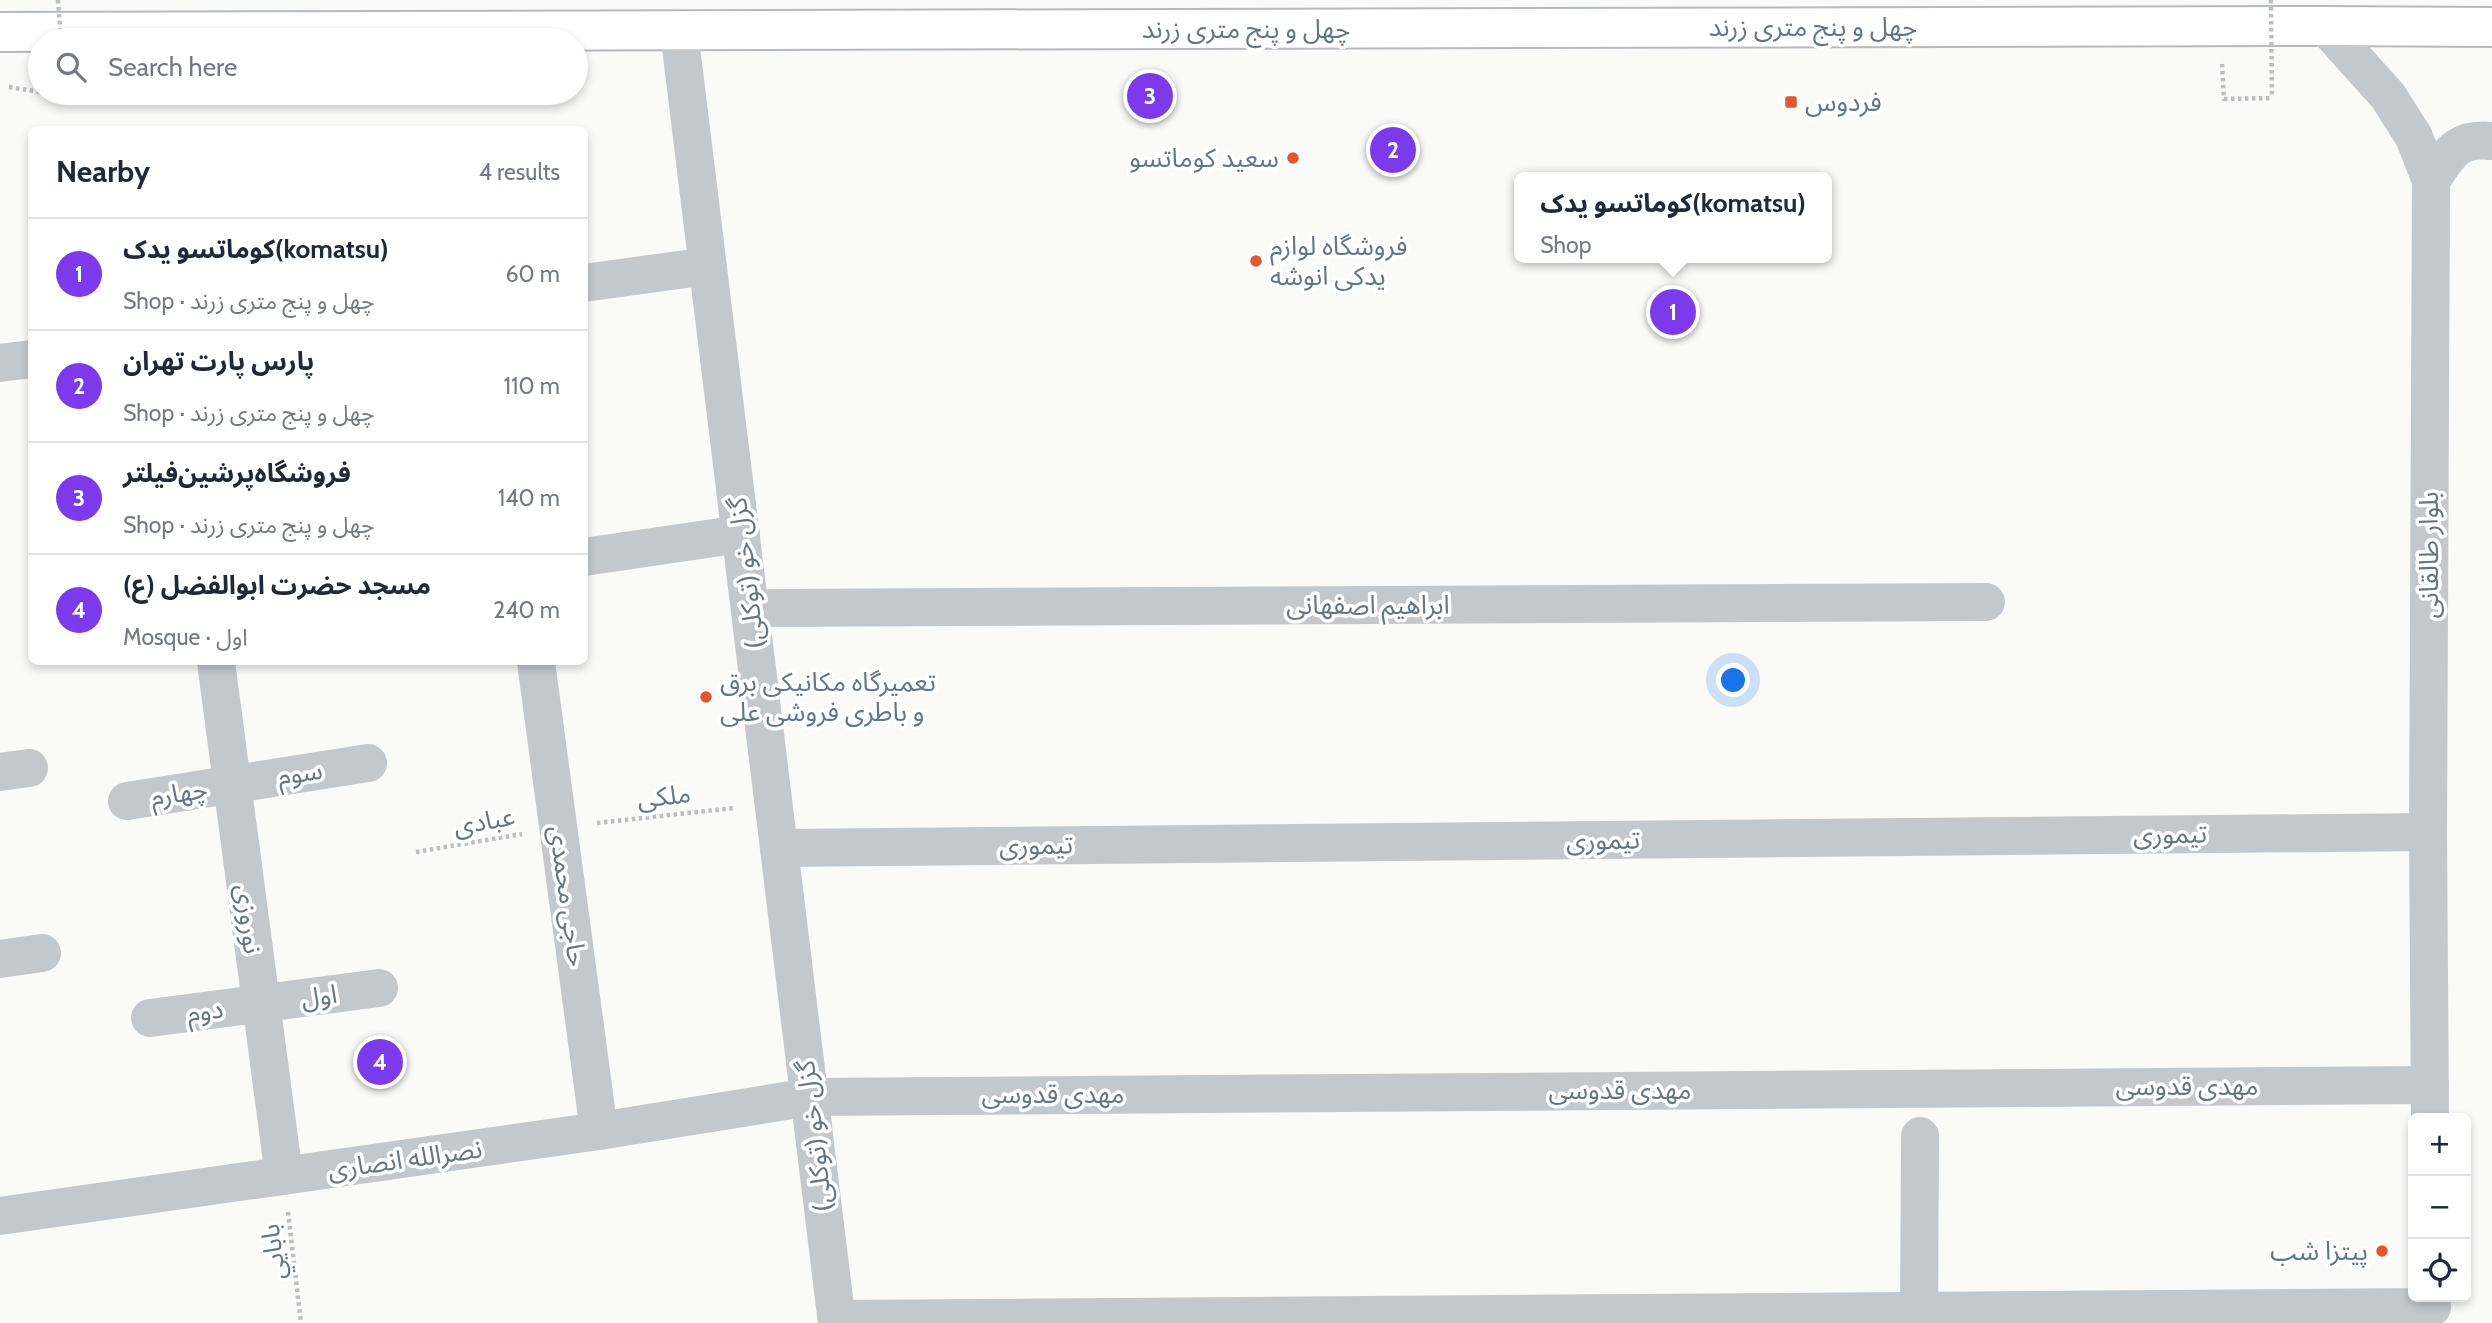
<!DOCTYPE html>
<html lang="en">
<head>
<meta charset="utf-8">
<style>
	:root { --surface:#fff; --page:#f2f2f3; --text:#1f2937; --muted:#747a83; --line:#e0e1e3; --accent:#7c3aed }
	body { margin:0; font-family:Cabin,"Noto Sans Arabic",sans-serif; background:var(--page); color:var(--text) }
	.controls { position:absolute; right:21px; bottom:21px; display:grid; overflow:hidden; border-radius:10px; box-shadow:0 4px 10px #0003 }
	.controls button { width:63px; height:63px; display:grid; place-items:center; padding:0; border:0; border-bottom:2px solid var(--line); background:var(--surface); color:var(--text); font:35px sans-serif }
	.you { position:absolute; left:1734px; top:681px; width:24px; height:24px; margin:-18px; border:5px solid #fff; border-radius:50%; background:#1a73e8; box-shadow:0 0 0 10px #1a73e833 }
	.badge { display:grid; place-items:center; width:46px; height:46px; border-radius:50%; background:var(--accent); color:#fff; font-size:23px; font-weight:700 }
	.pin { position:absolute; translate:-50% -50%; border:4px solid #fff; box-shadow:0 2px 7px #0006 }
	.popup { position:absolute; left:1514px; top:172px; width:318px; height:91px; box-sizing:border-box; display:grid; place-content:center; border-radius:10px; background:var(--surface); filter:drop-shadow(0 2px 5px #0005); font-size:23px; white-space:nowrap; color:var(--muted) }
	.popup b { font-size:26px; color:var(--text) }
	.popup::after { content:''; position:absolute; left:50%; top:100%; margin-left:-14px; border:14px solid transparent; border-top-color:var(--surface) }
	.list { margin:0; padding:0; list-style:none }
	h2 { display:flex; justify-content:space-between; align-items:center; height:91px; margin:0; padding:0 28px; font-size:30px }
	h2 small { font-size:23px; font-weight:400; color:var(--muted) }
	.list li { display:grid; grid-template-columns:46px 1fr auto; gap:21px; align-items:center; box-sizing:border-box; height:112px; padding:0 28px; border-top:2px solid var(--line) }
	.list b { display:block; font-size:26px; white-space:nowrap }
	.list p { margin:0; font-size:23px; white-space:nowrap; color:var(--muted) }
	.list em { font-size:23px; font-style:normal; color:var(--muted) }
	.icon { flex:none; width:38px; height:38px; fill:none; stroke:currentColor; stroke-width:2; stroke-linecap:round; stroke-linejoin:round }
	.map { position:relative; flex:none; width:2492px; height:1323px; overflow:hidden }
	.search { position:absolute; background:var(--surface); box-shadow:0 4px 10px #0003; left:28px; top:28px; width:560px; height:77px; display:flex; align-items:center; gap:18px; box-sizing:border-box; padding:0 24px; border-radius:38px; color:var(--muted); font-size:26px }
	.panel { position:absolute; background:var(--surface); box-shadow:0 4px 10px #0003; left:28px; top:126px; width:560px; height:539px; border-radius:10px }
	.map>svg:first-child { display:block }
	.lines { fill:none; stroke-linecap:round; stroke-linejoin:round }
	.primary-casing { stroke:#b5babe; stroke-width:42 }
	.path { stroke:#bbbfc2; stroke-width:4.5; stroke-dasharray:3.5 3.5; stroke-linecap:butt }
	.minor { stroke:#c3c8cc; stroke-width:38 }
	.tertiary { stroke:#c3c8cc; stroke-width:38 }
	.primary { stroke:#fff; stroke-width:38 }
	.path-bridge { stroke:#bbbfc2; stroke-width:4.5; stroke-dasharray:3.5 3.5; stroke-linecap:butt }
	.poi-dot { fill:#e4572e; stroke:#fff; stroke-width:2.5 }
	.labels { text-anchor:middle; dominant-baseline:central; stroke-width:7; stroke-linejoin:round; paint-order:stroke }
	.street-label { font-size:26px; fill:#657683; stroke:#fff }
	.poi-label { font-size:26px; fill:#657683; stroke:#fff; text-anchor:start }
</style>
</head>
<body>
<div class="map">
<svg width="2492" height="1323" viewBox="0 0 2492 1323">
	<rect width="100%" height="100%" fill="#fafaf8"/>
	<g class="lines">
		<defs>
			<path id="primary" d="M0,32l2325,-6 167,1"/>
		</defs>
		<use href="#primary" class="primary-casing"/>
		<path class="path" d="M2222,64l2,35 48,-1
			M9,87l31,5
			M45,93l20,3v-3
			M597,823l137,-15
			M416,852l106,-18
			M288,1212l13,111"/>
		<path class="minor" d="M584,557l157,-23
			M750,608l1236,-6
			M216,662l68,514
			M536,662l63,469
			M0,772l29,-4
			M127,801l241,-38
			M779,848l1649,-16
			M0,959l42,-6
			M150,1018l229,-30
			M810,1097l1620,-12
			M1919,1323l1,-187"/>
		<path class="tertiary" d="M2325,26l63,70 26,41 17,44 -3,651 2,286
			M679,31l158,1292
			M2431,181c18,-27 25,-44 61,-40
			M584,283l124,-17
			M0,363l32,-4
			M0,1216l599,-85 211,-34
			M837,1319l1595,-12"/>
		<use href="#primary" class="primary"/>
		<path class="path-bridge" d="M58,0l3,40
			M2271,0l1,98"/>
	</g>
	<g class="poi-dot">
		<rect x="1784" y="95" width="14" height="14" rx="3.5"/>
		<circle cx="1293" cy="158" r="7"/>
		<circle cx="1256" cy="261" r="7"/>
		<circle cx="706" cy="697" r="7"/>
		<circle cx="2382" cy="1251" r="7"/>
	</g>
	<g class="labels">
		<g class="street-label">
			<text x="1813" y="27">چهل و پنج متری زرند</text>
			<text x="1246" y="29">چهل و پنج متری زرند</text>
			<text transform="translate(2429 555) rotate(-90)">بلوار طالقانی</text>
			<text transform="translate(746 573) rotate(-97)">گزل خو (توکلی)</text>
			<text x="1368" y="605">ابراهیم اصفهانی</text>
			<text transform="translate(300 773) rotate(-9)">سوم</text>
			<text transform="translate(179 793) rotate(-9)">چهارم</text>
			<text transform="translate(664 796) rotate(-6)">ملکی</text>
			<text transform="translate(484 821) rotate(-10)">عبادی</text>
			<text transform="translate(2170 834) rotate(-1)">تیموری</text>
			<text transform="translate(1603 840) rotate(-1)">تیموری</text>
			<text transform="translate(1036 845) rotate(-1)">تیموری</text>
			<text transform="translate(568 896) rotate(82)">حاجی محمدی</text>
			<text transform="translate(249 919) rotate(83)">نوروزی</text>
			<text transform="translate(319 996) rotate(-8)">اول</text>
			<text transform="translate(205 1011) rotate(-8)">دوم</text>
			<text x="2187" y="1086">مهدی قدوسی</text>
			<text x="1620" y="1090">مهدی قدوسی</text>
			<text x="1053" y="1094">مهدی قدوسی</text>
			<text transform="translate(814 1136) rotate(-97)">گزل خو (توکلی)</text>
			<text transform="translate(405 1159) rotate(-8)">نصرالله انصاری</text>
			<text transform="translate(273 1252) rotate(-97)">بابايي</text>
		</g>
		<g class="poi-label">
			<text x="1805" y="102">فردوس</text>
			<text x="1279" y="158" text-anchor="end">سعید کوماتسو</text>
			<text x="1270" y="246">فروشگاه لوازم<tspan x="1270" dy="30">یدکی انوشه</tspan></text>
			<text x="720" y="682">تعمیرگاه مکانیکی برق<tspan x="720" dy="30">و باطری فروشی علی</tspan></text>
			<text x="2368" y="1251" text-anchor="end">پیتزا شب</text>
		</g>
	</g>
</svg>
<div class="controls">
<button>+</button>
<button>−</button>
<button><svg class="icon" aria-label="locate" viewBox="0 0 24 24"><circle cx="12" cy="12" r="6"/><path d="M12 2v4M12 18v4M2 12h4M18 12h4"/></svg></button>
</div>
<div class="you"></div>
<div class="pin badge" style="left:1673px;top:312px">1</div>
<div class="popup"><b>کوماتسو یدک(komatsu)</b>Shop</div>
<div class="pin badge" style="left:1393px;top:150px">2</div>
<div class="pin badge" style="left:1150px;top:96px">3</div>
<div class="pin badge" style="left:380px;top:1062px">4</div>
<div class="search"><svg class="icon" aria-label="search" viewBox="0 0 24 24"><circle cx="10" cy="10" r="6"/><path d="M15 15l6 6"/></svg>Search here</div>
<section class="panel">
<h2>Nearby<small>4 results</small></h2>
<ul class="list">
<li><span class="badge">1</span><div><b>کوماتسو یدک(komatsu)</b><p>Shop · چهل و پنج متری زرند</p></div><em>60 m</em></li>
<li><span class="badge">2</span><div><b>پارس پارت تهران</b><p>Shop · چهل و پنج متری زرند</p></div><em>110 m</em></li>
<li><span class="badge">3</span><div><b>فروشگاه‌پرشین‌فیلتر</b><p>Shop · چهل و پنج متری زرند</p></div><em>140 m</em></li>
<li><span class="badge">4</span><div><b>مسجد حضرت ابوالفضل (ع)</b><p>Mosque · اول</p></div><em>240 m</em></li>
</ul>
</section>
</div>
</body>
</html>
